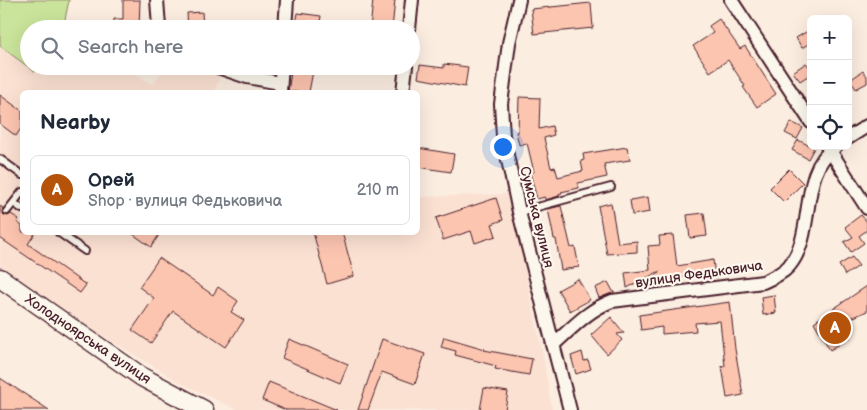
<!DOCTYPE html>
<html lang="en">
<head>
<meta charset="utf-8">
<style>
	:root { --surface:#fff; --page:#f2f2f3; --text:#1f2937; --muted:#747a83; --line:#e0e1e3; --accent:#b45309 }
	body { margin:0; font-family:"Balsamiq Sans",sans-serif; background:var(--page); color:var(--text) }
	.controls { position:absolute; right:15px; top:15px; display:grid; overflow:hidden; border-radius:8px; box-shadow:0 5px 20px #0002 }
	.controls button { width:45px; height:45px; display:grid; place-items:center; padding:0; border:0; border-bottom:1px solid var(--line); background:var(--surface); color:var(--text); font:25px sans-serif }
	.you { position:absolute; left:502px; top:146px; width:18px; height:18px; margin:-12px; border:4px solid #fff; border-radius:50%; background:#1a73e8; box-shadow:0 0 0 8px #1a73e833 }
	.badge { display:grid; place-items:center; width:32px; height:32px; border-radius:50%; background:var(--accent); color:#fff; font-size:16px; font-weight:700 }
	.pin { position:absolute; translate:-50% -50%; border:2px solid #fff; box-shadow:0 1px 5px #0006 }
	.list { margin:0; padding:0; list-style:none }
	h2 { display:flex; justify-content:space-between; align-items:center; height:65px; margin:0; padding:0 20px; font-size:21px }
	h2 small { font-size:16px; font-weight:400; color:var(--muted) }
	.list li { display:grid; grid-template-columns:32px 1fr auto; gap:15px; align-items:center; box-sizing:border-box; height:70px; margin:0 10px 10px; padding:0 10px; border:1px solid var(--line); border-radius:8px }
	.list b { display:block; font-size:19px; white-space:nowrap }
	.list p { margin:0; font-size:16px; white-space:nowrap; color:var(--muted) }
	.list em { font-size:16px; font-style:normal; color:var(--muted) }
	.icon { flex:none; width:28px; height:28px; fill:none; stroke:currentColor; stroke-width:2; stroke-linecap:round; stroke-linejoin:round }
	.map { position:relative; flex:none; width:867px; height:410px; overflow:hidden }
	.search { position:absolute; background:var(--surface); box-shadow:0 5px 20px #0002; left:20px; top:20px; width:400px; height:55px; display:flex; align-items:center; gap:12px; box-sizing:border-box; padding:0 18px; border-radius:28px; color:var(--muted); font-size:19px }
	.panel { position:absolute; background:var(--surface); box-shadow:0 5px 20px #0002; left:20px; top:90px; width:400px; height:145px; border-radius:8px }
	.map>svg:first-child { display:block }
	.built { fill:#fbe1d2 }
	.green { fill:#cae49b; stroke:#8a8263 }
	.building { fill:#fcc5b0; stroke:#4a1f2b }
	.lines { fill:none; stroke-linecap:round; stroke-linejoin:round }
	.service-casing { stroke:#4a1f2b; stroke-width:10 }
	.minor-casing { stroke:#4a1f2b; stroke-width:16 }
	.secondary-casing { stroke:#4a1f2b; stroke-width:21 }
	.service { stroke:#fbf7ec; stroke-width:6 }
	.minor { stroke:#fbf7ec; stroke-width:12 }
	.secondary { stroke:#fbf7ec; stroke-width:18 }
	.labels { text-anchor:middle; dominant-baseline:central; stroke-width:4.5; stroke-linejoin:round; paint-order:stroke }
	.street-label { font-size:14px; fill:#4a1f2b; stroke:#fbf7ec }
</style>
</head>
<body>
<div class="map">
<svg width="867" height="410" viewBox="0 0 867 410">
	<rect width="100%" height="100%" fill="#fbede0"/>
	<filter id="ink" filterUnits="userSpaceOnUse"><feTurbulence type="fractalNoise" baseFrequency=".02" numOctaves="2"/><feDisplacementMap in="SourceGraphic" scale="10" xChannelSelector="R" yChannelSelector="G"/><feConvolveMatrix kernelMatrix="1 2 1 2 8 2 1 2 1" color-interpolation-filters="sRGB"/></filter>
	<g filter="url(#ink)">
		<path class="built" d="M0,46l35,26 4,-6h83l31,19 12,-19h38l17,11 -6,15h-192v140h396v-35l91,-3 34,162 9,54h-314l-57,-27 -84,-51 -97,-67z"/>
		<path class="green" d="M0,0h69l-6,29h-34v37h10l-4,6 -35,-26z"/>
		<path class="building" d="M123,0h17l-1,29h-25v-10h9z
			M373,0h22l-3,29h-22z
			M591,3l2,25 -59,6 -3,-25z
			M202,12l1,16 -15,1 -1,-16z
			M298,13l23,3 -2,13h-24z
			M719,19l21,30 5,-3 31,48 -19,13 -14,-20 2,-1 -17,-26 -18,12 -17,-26 20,-13 -4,-7z
			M811,29v13l-9,6 -6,-10z
			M806,63l5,6v5l-11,7 -7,-9z
			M444,64l24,3 -3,20 -47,-9 2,-13 24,3z
			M292,66h22l-5,26h-21z
			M863,71l4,5v7l-11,6 -6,-9z
			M0,95l22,16v16l-6,9 -16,-12z
			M519,97l21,1 -1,31 13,-3 2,9 -10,3 7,30 4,-1 3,10 25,-6 -2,-10 3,-1 -1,-6 44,-7 3,13 -26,4 3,13 -29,6 1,5 -18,4 1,1 -3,1v2l-14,4v-3l-8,2 -7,-26 4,-1 -7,-29 -8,2 -3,-13 2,-1z
			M791,122l12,6 -6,11 -12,-6z
			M798,140l16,8 -6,11 -16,-9z
			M418,148l36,6 -3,18 -33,-5z
			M789,169l14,14 -19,19 -14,-14z
			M648,197l2,15 -18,3 -2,-15z
			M496,198l7,22 -11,4 4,12 -21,7 -4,-12 -28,9 -7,-22z
			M611,203l7,40 19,-2v11l-30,2 -9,-48z
			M0,206l3,2 -1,4 2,3 4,1 3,-2 8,5 -2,3 5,4v6h14l-8,12 58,41 -6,8 -80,-55z
			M561,206l10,42 4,-1 4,20 -18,3 -5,-31h-2l-6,-30z
			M704,213l3,23 -17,2 -3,-23z
			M861,215l6,7v8l-8,6 5,7 -13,9 -7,-10 9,-5 -8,-10z
			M130,232h31l-10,15z
			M313,232h29l12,44 -27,8z
			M673,235l4,31 36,-6 2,15 -23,3v-2l-41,5 9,-10 -33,17 -2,-15 25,-3 -2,-24 12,-1 -1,-9z
			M852,257l7,9 -14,9 -6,-10z
			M159,258l54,37 5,-8 20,14 -7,11 13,8 -18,27 -53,-36 -22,32 -19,-13 22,-32 -15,-11z
			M578,279l12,21 -20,11 -12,-21z
			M608,282l6,11 -15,5 -4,-10z
			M867,286v25l-13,6h-16l12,21 -20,12 -16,-28z
			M774,295l2,18 -13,2 -2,-18z
			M730,302l5,47 8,46 -16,3 -5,-32h3l-5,-45 -25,2 1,8 -34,3v-7l-21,3 -2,-15z
			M611,317l13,16 -7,1 5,6 -15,14 -16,-19z
			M444,337l41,12 -1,1 48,9 -3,16 -34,-6 1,-3 -41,-11 1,-4 -15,-4z
			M289,339l59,25 -8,19 -58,-25z
			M382,339l43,15 -10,30 -33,-12 -14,38h-10z
			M582,352l2,9 4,-1 3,9 -15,5 -5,-18z
			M0,378l49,32h-49z
			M269,382l68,28h-51l-24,-10z
			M484,388l24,4 -3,18h-25z"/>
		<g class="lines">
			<defs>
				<path id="service" d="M0,159l22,16
					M14,203l8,6
					M7,211l15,-19
					M519,212l92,-25
					M58,232l27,19"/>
				<path id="minor" d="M157,0l2,27 1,2
					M519,0l-10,43 -8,61 2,32 16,76 51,198
					M731,0l80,122
					M285,29l2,-29
					M409,29l3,-29
					M215,66l32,11 33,6
					M280,92l2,-26
					M403,92l3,-26
					M848,138l19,-12
					M827,146l40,62
					M553,345c19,-17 35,-35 59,-44l151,-19c9,-4 19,-8 26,-16 28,-33 8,-93 47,-120"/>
				<path id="secondary" d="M0,278l142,99 62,33"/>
			</defs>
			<use href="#service" class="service-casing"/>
			<use href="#minor" class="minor-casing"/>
			<use href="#secondary" class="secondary-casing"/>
			<use href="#service" class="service"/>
			<use href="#minor" class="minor"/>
			<use href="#secondary" class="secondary"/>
		</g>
	</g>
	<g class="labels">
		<g class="street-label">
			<text transform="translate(537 217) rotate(76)">Сумська вулиця</text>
			<text transform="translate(699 274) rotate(-8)">вулиця Федьковича</text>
			<text transform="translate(88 339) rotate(34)">Холодноярська вулиця</text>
		</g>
	</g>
</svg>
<div class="controls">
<button>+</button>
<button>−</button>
<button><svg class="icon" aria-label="locate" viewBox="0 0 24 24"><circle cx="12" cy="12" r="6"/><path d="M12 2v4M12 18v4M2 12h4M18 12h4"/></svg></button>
</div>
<div class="you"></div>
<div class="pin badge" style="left:835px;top:328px">A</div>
<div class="search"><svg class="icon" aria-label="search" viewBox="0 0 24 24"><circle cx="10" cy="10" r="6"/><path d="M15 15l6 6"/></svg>Search here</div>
<section class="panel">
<h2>Nearby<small></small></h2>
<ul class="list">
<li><span class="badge">A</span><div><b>Орей</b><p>Shop · вулиця Федьковича</p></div><em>210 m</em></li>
</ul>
</section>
</div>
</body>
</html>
